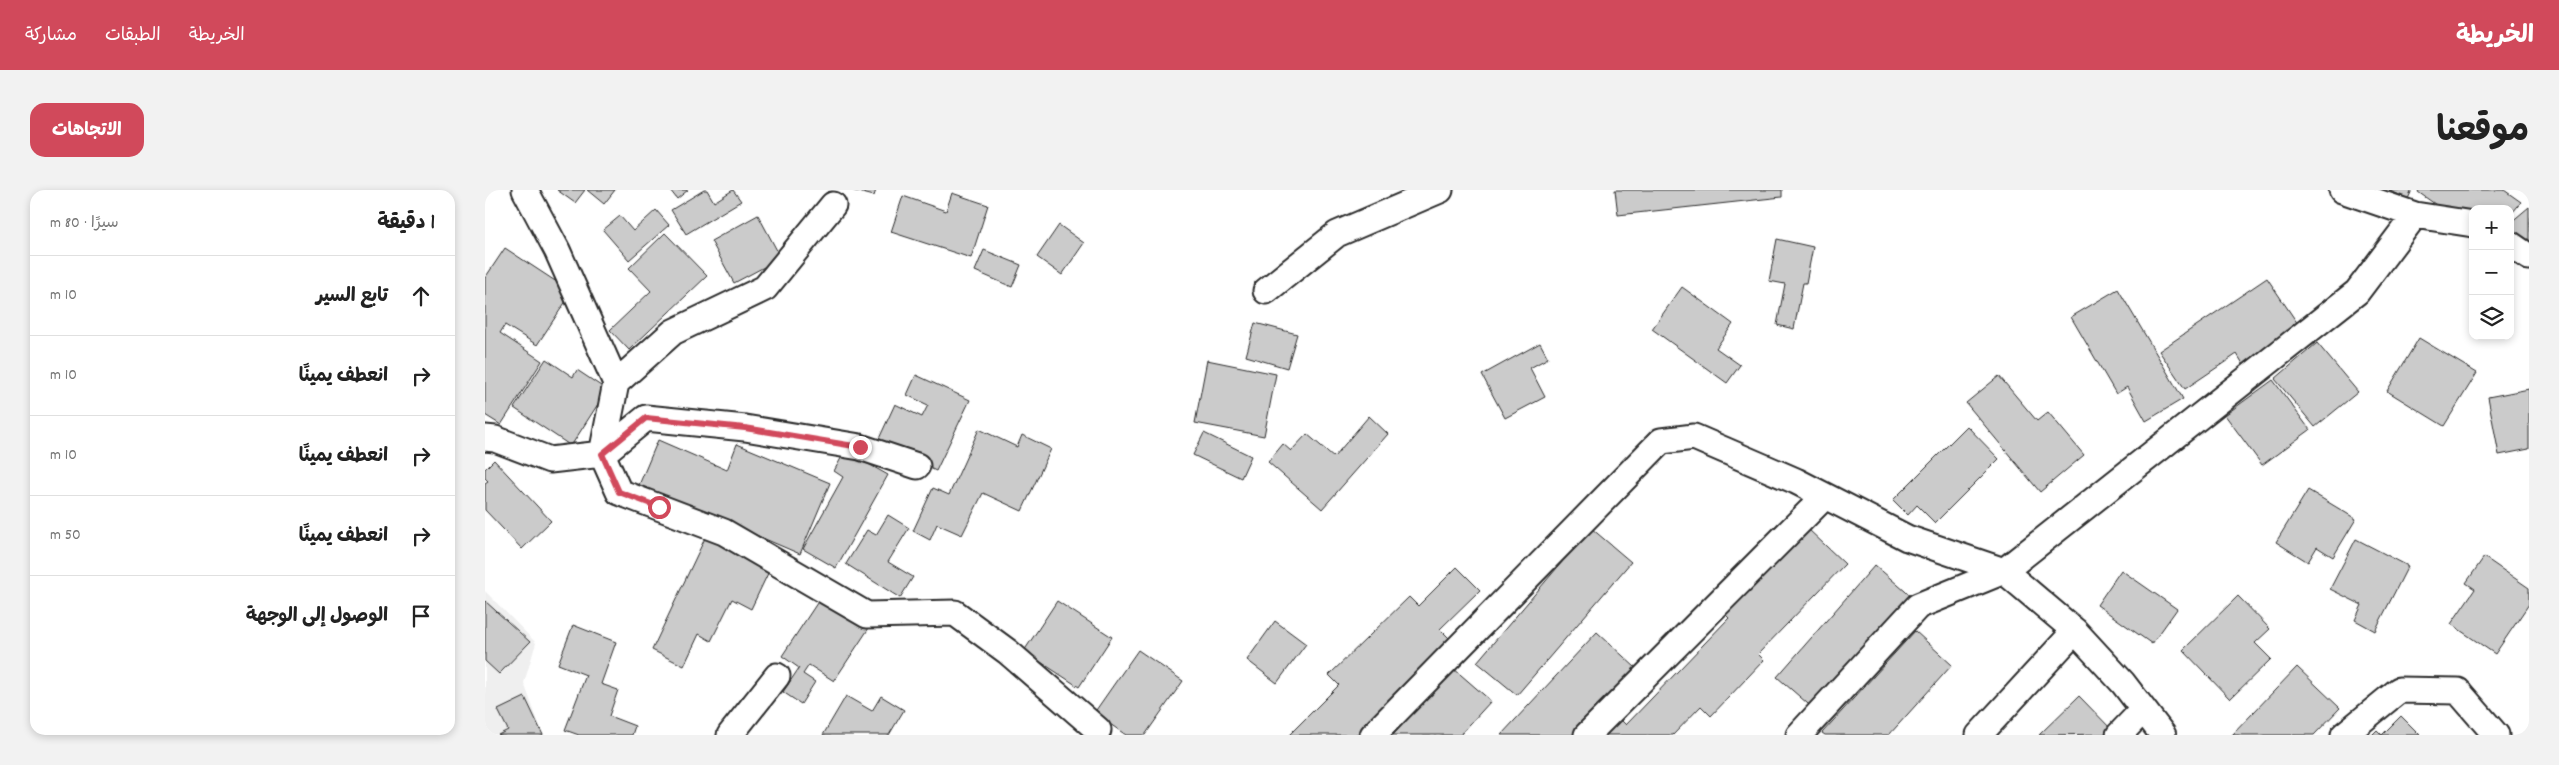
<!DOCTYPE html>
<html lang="ar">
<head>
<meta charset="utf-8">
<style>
	:root { --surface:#fff; --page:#f2f2f2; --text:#222; --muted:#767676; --line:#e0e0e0; --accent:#d1495b }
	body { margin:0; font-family:Dekko,"Playpen Sans Arabic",sans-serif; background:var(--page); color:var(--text); direction:rtl }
	.controls { position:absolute; right:15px; top:15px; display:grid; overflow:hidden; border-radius:10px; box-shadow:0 2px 8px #0003 }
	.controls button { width:45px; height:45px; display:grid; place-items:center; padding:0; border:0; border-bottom:1px solid var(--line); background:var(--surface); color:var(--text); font:25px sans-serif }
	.stop { position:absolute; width:15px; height:15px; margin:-11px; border:4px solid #d1495b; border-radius:50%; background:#fff }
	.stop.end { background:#d1495b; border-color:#fff; box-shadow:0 1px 5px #0008 }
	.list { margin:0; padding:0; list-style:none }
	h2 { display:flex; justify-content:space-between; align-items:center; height:65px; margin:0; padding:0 20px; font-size:21px }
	h2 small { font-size:16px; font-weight:400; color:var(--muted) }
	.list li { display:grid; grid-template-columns:32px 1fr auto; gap:15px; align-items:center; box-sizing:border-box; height:80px; padding:0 20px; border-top:1px solid var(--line) }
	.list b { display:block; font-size:19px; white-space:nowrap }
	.list em { font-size:16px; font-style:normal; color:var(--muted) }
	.icon { flex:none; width:28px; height:28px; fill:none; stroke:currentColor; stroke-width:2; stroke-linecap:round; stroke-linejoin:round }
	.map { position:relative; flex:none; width:2044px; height:545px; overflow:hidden; direction:ltr; border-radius:15px }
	header { display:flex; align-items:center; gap:30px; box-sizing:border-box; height:70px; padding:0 25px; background:var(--accent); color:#fff }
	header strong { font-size:24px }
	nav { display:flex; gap:28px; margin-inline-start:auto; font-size:18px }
	.intro { display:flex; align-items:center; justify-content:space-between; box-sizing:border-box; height:120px; padding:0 30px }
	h1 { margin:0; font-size:35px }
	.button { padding:12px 22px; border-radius:15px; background:var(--accent); color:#fff; font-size:18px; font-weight:700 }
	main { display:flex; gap:30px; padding:0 30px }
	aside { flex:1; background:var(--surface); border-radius:15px; box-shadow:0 2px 8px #0003 }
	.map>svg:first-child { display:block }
	.built { fill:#efefef }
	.building { fill:#cbcbcb; stroke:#2b2b2b }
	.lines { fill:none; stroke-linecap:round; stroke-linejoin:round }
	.street-casing { stroke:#2b2b2b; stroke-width:29 }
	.street { stroke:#fff; stroke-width:25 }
	.route { stroke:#d1495b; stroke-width:6 }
</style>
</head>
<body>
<header>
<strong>الخريطة</strong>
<nav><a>الخريطة</a><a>الطبقات</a><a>مشاركة</a></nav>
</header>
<div class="intro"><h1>موقعنا</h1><a class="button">الاتجاهات</a></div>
<main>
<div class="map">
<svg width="2044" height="545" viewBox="0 0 2044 545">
	<rect width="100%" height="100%" fill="#fff"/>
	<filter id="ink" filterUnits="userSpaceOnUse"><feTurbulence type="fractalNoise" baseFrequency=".02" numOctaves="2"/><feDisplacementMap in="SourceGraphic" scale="10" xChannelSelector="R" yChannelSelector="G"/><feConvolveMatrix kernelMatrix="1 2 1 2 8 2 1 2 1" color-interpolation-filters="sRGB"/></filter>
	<g filter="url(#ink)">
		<path class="built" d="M0,401l51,52 -12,40 19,52h-58z"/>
		<path class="building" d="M72,0h28l-10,13z
			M102,0h28l-11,14z
			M185,0h18l-11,9z
			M219,0h3l7,12 19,-12 8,11 -55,33 -15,-24z
			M366,0h25l-2,6z
			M1130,0h167v7l-164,18z
			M1904,0h23l-4,9z
			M1934,0h85l17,12 -11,14v-7h-37v22l-55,-39z
			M467,3l36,12 -17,53 -80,-26 12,-36 43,15z
			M2044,17v44l-19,-22v-6z
			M171,20l13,15 -40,35 -26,-30 17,-14 13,15z
			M273,25l23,43 -47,25 -23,-42z
			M574,35l25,18 -22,32 -25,-18z
			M180,43l42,43 -78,74 -19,-20 41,-39 -22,-23z
			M1292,49l36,8 -7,36h-3l-9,46 -17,-4 8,-41 -16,-3z
			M20,58l67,44 -35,53 -32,-20 -5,8 42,28 -41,64 -16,-10v-137z
			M499,60l37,15 -9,22 -37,-16z
			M1782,88l35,52 -54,42 -11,-18 -52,35 -26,-38z
			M1197,97l51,37 -17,24 24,17 -13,18 -75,-54z
			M1633,99l65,110 -37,22 -19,-34 -11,7 -45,-77z
			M770,133l42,11 -10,34 -41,-12z
			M1934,148l58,35 -33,53 -57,-35z
			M1055,153l8,15 -18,10 15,29 -40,21 -23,-43z
			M1832,153l41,49 -43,35 -40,-48z
			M61,169l27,18 4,-7 30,20 -36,56 -57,-38z
			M722,170l69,14 -12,62 -69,-13z
			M431,185l54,25 -34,71 -59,-28 18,-39 27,13 6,-12 -21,-10z
			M1514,186l38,45 11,-9 36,43 -44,37 -74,-89z
			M1788,190l37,50 -48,35 -37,-50z
			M2044,199v60l-30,6 -11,-58z
			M884,226l19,18 -66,75 -54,-47 15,-18 8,7 16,-17 27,23z
			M1482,236l32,33 -64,64 -18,-18 -9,10 -15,-15z
			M494,239l38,18 5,-12 29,14 -29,62 -39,-18 -21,42 -25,-11 -7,16 -17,-9 20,-43 16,7z
			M719,243l47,23 -10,22 -48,-23z
			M173,250l69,30 10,-26 93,39 -30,71 -161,-69z
			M360,261l43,24 -52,93 -33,-19 40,-72 -9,-6z
			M9,270l57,61 -29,28 -37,-39v-27l3,-2 -3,-3v-9z
			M1823,300l48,29 -23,38 -16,-10 -9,15 -32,-20z
			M403,325l21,13 -21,34 25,15 -13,21 -54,-34 21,-34 9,5z
			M1106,338l40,34 -114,133 -40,-33z
			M1322,338l38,36 -87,90 6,6 -53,56 -10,-10 -28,29h-70l16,-17 7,7 103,-107 -4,-4z
			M221,346l65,31 -20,42 -19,-10 -21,42 -12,-7 -15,32 -32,-16z
			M1871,349l52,27 -33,65 -20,-11 7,-15 -32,-16z
			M1999,367l45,31v16l-34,50 -44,-30 24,-35 -9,-6z
			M1390,375l38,33 -98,112 -38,-33z
			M972,377l23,23 -40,39 18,18 -89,88h-80l50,-50 -10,-10 80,-78 9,9z
			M1636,380l56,39 -25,35 -55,-39z
			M1753,406l32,33 -15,14 16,16 -41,40 -47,-49z
			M336,407l48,31 -35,53 -25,-16 -6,9 12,8 -14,22 -18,-12 16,-24 -17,-12z
			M0,411l45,41 -31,32 -14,-13z
			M572,411l55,36 -33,50 -55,-36z
			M790,431l31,23 -29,39 -30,-23z
			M88,435l43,17 -15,42 17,6 -9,26 26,10 -3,9h-53l-14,-5 21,-55 -28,-11z
			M1430,441l37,34 -63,70h-64l-3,-2z
			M1112,442l39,36 -63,67h-72z
			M653,460l45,31 -38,54h-19l-32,-22z
			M1812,477l43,41 -26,27h-82z
			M968,478l38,33 -31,34h-67z
			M361,506l26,15 9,-15 23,14 -15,25h-66z
			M1594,506l37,38 -77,1z
			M40,507l18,38h-45l10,-5 -10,-20z
			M1916,526l19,19h-48l5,-5 5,5z"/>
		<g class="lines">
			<defs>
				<path id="street" d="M40,0l32,60 59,133 -14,71 17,38 105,40 143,83 88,-2 53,39 90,78
					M1857,0l73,25 58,9
					M2025,54l19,13
					M781,101l71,-57 103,-44
					M131,193l57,-51 92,-44 68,-83
					M0,248l10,1 55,21 52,-6 44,-36 99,10 115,19 57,19
					M245,545l47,-59
					M888,545l288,-294 33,-4 102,44 111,57 97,33 71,60 48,52 40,52
					M1102,545l238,-239
					M1314,545l119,-129 86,-35 353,-279 58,-77
					M1494,545l96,-104
					M1634,545l24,-25
					M1859,545l55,-45 59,1 38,44"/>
			</defs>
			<use href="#street" class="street-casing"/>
			<use href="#street" class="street"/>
		</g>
	</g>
	<g class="lines" filter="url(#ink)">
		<path class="route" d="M174,317l-40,-15 -17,-38 44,-36 99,10 115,19"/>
	</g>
</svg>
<div class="controls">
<button>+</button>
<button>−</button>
<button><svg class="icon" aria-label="layers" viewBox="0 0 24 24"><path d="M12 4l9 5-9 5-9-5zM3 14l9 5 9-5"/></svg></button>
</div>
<div class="stop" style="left:174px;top:317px"></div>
<div class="stop end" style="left:375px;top:257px"></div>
</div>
<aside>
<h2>1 دقيقة<small>سيرًا · 80 m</small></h2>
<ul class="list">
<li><svg class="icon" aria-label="ahead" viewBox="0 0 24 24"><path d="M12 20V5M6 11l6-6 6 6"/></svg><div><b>تابع السير</b></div><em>10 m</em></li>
<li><svg class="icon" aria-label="right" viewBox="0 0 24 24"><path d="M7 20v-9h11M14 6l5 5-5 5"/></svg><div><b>انعطف يمينًا</b></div><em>10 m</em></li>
<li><svg class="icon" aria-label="right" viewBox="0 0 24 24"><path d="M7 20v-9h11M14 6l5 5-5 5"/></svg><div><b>انعطف يمينًا</b></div><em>10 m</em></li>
<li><svg class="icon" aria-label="right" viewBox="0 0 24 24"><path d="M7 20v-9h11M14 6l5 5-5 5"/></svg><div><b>انعطف يمينًا</b></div><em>50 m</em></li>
<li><svg class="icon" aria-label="arrive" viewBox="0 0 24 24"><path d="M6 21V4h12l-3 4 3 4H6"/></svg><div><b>الوصول إلى الوجهة</b></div></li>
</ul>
</aside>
</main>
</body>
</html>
